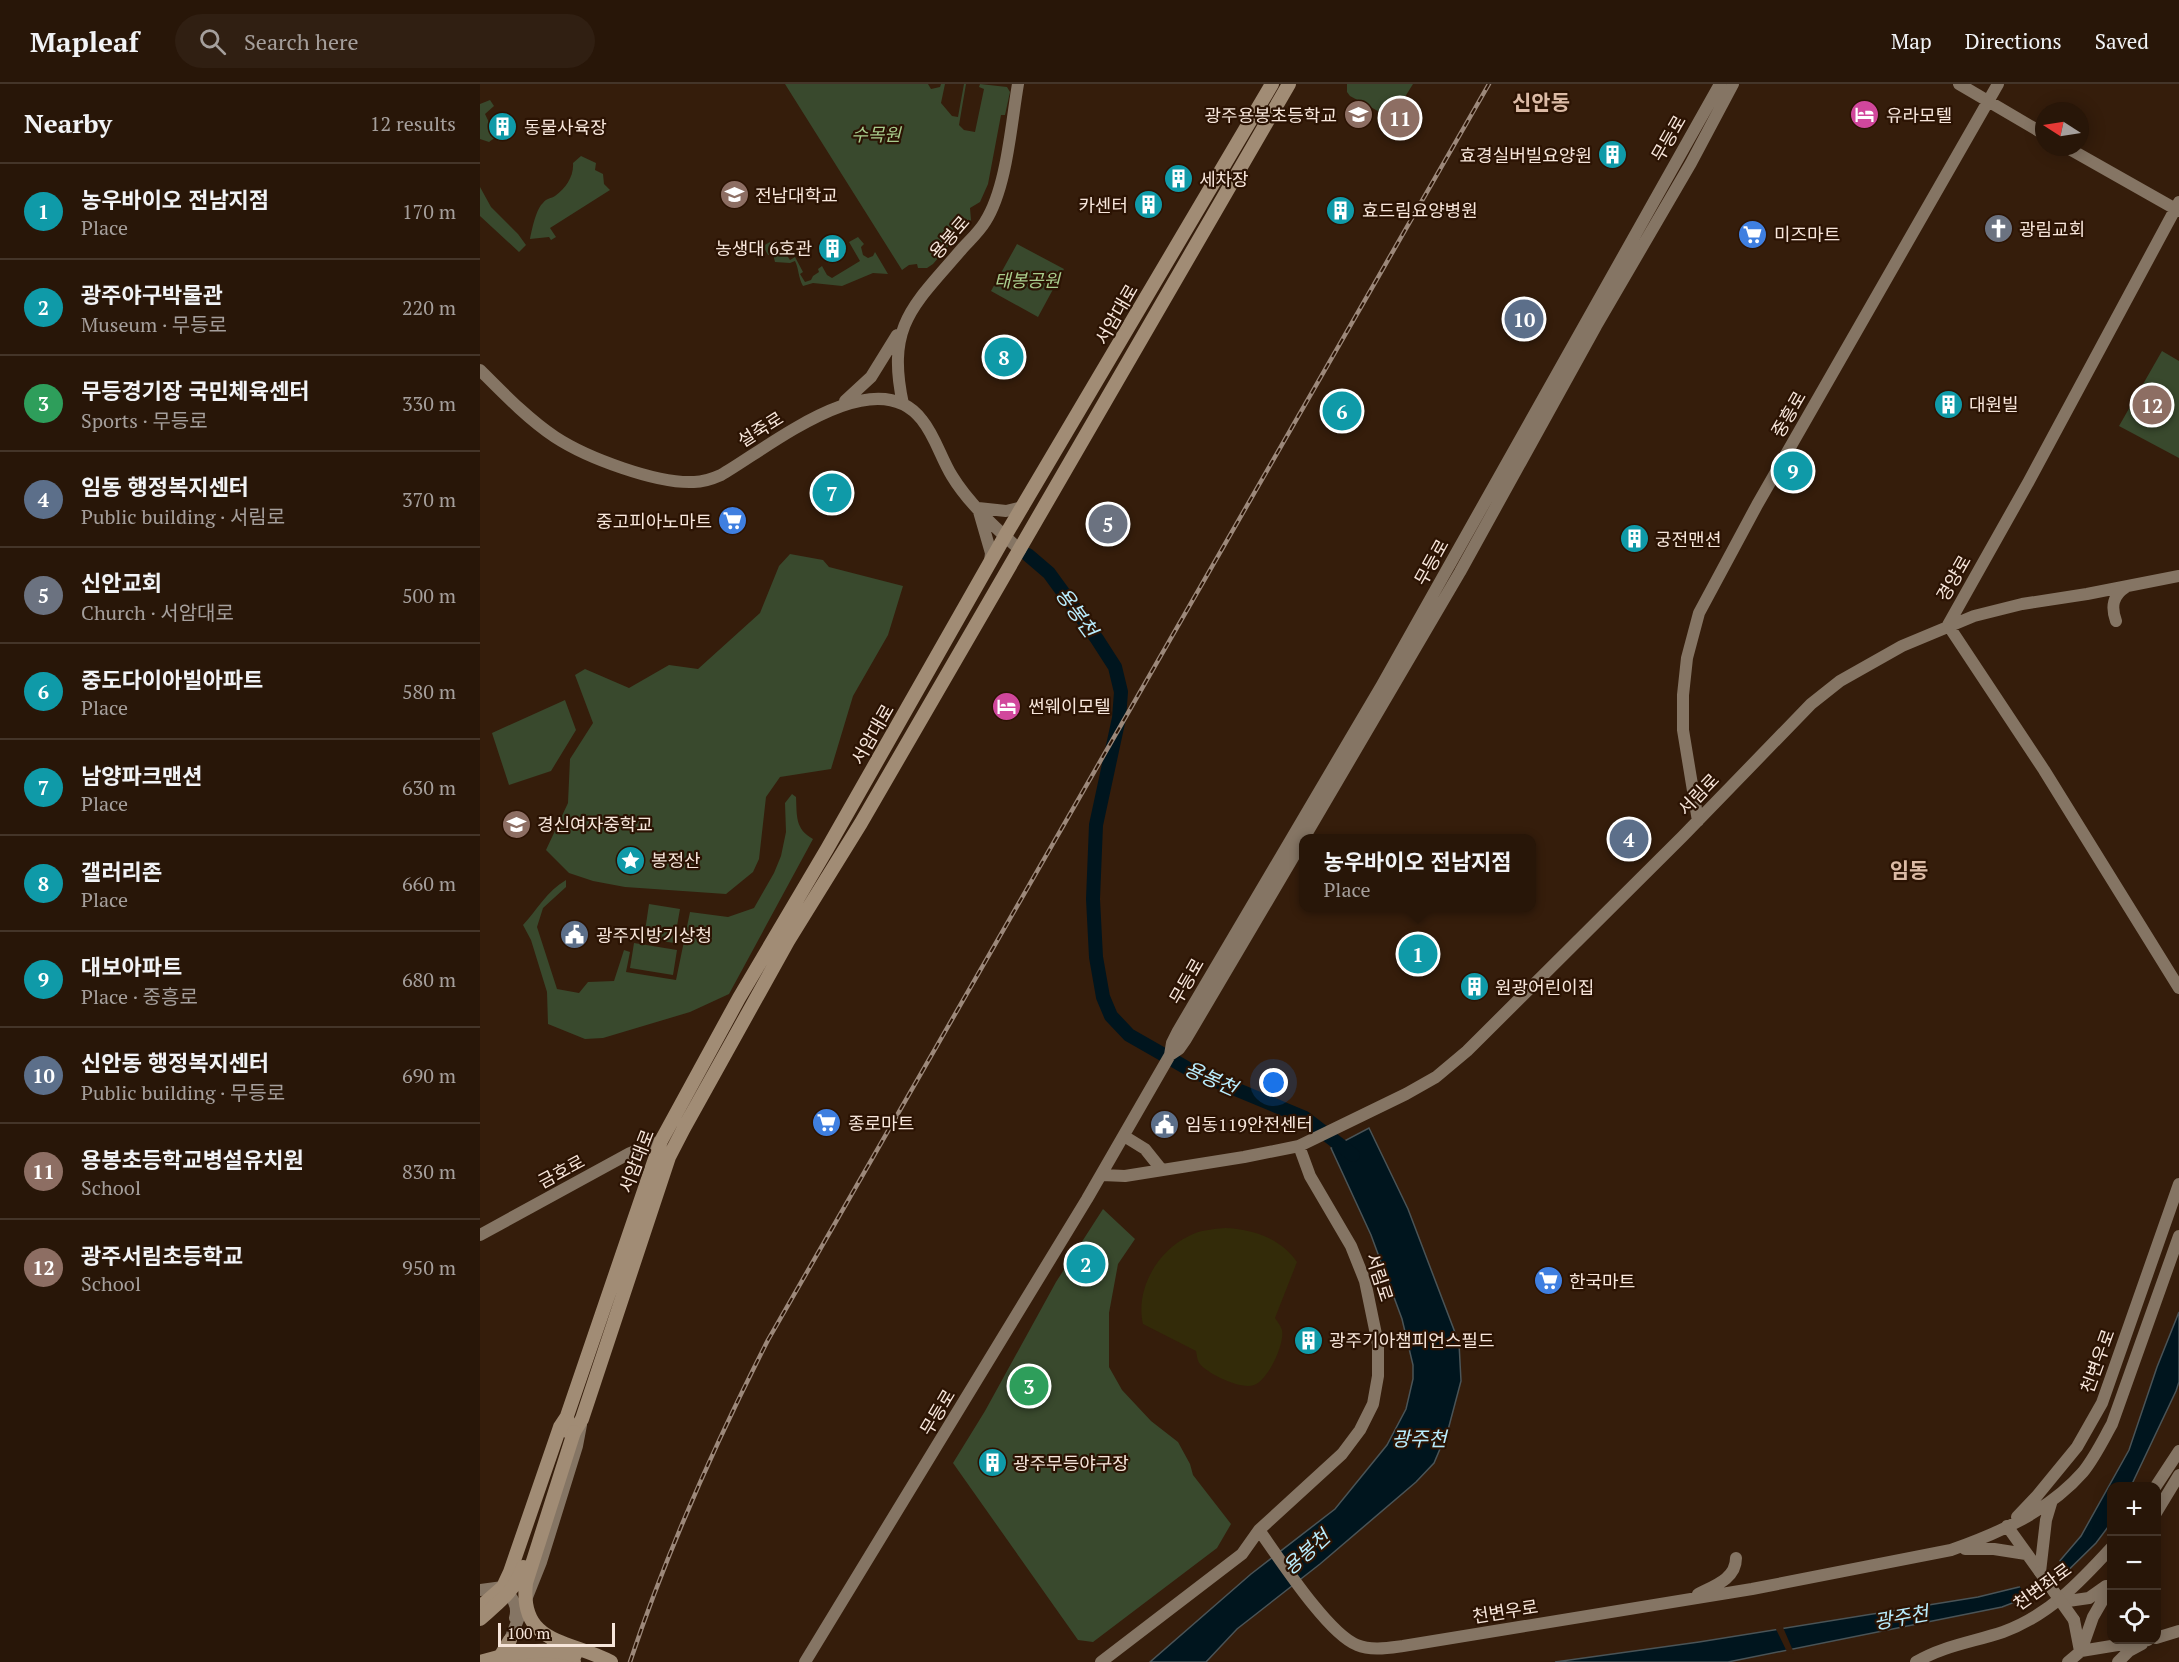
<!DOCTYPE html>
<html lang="en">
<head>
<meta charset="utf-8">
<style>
	:root { --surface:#281608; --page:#301f12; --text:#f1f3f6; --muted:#a59f9c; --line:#443529; --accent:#f1a27b }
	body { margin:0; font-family:"PT Serif","Noto Sans KR",serif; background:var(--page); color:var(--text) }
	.controls { position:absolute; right:18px; bottom:18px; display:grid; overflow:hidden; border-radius:12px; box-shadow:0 3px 15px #0003 }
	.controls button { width:54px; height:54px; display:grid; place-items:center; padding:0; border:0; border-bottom:2px solid var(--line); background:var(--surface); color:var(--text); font:30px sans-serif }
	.compass { position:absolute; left:1555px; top:18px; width:54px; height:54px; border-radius:50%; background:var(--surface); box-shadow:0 3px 15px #0003; rotate:282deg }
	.scale { position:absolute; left:18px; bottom:15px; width:117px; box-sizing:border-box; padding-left:6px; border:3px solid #f7e6db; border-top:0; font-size:16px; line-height:21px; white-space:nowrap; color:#f7e6db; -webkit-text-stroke:4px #2b1303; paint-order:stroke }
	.you { position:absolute; left:794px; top:999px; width:21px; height:21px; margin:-15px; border:4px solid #fff; border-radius:50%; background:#1a73e8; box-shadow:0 0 0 9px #1a73e833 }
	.badge { display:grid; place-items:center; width:39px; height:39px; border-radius:50%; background:var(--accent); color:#fff; font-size:20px; font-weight:700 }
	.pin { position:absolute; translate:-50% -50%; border:3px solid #fff; box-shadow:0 2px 6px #0006 }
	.popup { position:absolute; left:819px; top:750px; width:237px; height:78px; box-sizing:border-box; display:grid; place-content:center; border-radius:12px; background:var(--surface); filter:drop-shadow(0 2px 4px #0005); font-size:20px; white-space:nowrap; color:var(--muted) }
	.popup b { font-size:22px; color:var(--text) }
	.popup::after { content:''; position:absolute; left:50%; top:100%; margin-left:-12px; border:12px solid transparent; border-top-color:var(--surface) }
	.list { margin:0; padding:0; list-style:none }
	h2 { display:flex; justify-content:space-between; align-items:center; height:78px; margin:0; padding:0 24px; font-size:26px }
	h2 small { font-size:20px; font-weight:400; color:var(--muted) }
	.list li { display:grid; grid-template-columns:39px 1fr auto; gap:18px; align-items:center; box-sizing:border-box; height:96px; padding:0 24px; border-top:2px solid var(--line) }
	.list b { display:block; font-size:22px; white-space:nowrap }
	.list p { margin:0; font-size:20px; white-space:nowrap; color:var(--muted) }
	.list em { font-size:20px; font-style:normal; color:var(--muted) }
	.icon { flex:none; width:33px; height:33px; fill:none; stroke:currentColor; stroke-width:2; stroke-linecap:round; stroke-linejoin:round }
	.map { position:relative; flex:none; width:1699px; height:1578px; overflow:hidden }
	header { display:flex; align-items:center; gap:36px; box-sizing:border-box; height:84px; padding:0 30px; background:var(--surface); border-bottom:2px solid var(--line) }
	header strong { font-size:28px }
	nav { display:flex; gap:33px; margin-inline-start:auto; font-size:21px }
	.search { width:420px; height:54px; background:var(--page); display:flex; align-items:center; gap:15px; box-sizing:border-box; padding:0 21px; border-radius:33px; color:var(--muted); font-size:22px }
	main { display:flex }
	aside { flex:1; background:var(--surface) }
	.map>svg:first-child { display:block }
	.green { fill:#39492d }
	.sand { fill:#332b09 }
	.water { fill:#00151e; stroke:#4a5457; stroke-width:1.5 }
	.pier { fill:#351d0b }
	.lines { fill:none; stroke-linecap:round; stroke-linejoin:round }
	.river { stroke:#00151e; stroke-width:14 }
	.secondary { stroke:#857564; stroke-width:12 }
	.primary { stroke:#a18c75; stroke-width:14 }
	.rail-casing { stroke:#9c887a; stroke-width:4.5 }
	.rail { stroke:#2b1303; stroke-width:2; stroke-dasharray:7; stroke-linecap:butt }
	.secondary-bridge { stroke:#857564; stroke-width:12 }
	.primary-bridge { stroke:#a18c75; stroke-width:14 }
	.labels { text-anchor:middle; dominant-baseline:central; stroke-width:4.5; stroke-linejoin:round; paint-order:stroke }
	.poi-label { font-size:18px; fill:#f7e6db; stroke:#2b1303; text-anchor:start }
	.park-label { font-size:18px; font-style:italic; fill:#a9cd8d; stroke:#2b1303 }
	.street-label { font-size:18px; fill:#f7e6db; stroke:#2b1303 }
	.water-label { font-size:20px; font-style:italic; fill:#b9edfe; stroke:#2b1303 }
	.quarter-label { font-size:21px; font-weight:bold; fill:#dcbba6; stroke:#2b1303 }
</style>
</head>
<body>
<header>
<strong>Mapleaf</strong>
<div class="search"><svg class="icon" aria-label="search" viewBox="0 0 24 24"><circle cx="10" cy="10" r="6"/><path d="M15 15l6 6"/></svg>Search here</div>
<nav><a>Map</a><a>Directions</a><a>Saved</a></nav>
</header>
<main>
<aside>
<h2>Nearby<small>12 results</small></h2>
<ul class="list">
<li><span class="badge" style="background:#0f9aa8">1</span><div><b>농우바이오 전남지점</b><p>Place</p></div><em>170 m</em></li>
<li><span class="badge" style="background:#0f9aa8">2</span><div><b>광주야구박물관</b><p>Museum · 무등로</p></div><em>220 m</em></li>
<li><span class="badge" style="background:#2e9e5b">3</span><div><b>무등경기장 국민체육센터</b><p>Sports · 무등로</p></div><em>330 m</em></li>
<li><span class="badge" style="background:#5c6f8a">4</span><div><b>임동 행정복지센터</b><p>Public building · 서림로</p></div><em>370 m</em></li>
<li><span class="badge" style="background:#6b7280">5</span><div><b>신안교회</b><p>Church · 서암대로</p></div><em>500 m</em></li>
<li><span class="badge" style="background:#0f9aa8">6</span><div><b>중도다이아빌아파트</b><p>Place</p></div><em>580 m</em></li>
<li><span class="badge" style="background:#0f9aa8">7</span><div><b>남양파크맨션</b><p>Place</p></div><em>630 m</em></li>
<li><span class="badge" style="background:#0f9aa8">8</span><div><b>갤러리존</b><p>Place</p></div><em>660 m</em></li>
<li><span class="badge" style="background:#0f9aa8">9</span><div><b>대보아파트</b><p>Place · 중흥로</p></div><em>680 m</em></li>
<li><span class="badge" style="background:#5c6f8a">10</span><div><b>신안동 행정복지센터</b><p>Public building · 무등로</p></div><em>690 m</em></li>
<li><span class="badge" style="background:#8d6e63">11</span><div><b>용봉초등학교병설유치원</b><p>School</p></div><em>830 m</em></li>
<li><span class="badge" style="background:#8d6e63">12</span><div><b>광주서림초등학교</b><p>School</p></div><em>950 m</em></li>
</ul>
</aside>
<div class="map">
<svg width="1699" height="1578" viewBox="0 0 1699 1578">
	<rect width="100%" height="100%" fill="#351d0b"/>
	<path class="green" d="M305,0h143l3,5 9,-2 1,-3h4l-4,19 11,13 6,1 6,-33h2l-7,41 5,5 11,2 9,-43 -5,-2 1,-3 27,3 3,5 -5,23h-4l-13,69 -8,18 -10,6 1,12 -38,44 -6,4h-9l-1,-4 -8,1 -7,5z
		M867,0h66l-18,29 -6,4 -39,-21 -3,-4z
		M10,16l4,6 -9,8 11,23 -7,5 -9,-3v-35z
		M101,72l15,7 -1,7 8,4 1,10 6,6 -60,38 6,9 -5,3 -2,-3 -19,2c2,-10 6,-30 13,-36 2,-4 9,-5 12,-7 11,-8 19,-20 18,-33z
		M0,103l11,20 27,27 8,11 -7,7 -39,-36z
		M378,153l6,7 -3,3 2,8 5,3 5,-2 2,-4 13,22 -15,-1 -31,13 -29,-3 -10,3c-5,-9 -4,-17 -8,-25l-5,2 -15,-1 -2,-8 -5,1 -5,-9 7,-4 7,14 8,-4 5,8 5,-3 8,15 -3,2 5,8 6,-2 2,-4 6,-4 -1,-3 4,-3 5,9 5,3 28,-17 -11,-19z
		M537,160l47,25 -26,48 -47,-26z
		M1682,267l17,10v97l-60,-32z
		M310,470l33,6 6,7 74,19 -15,49 -35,61 -22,73 -51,8 -14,20 -7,62 -6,13 -27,22 -101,-7 -32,-6 -24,-8 -23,-23 22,-47 2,-44 23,-36 -18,-48 10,-6 44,19 40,-23 29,4 62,-56 19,-47z
		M85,616l11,30 -25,41 -42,14 -17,-52z
		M312,710l4,3c1,19 -1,32 17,42l-84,155 -39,18 -87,26 -18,1 -37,-15 -1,-32 -16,-52 -8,-15c14,-15 24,-34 43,-45v7l-23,21 -6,19 20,62 22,4 9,-11 26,-1 10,-31 6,2 -4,20 50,8 14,-68 38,5 26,-9 20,-35 7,-17 5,-24 -1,-29z
		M169,820l31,5 -6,34 -30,-5z
		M154,859l43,7 -4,25 -43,-7z
		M623,1125l32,30 -17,25 -9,49v54l13,23 29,31 27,21 12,22 3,11 38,49 -14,24 -124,94 -15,-2 -125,-177 32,-52 71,-129z"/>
	<path class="sand" d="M745,1144c27,1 56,10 72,34l-22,56c2,3 6,8 7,12 3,14 -14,50 -28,55 -13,5 -46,-11 -54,-21 -3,-3 -3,-9 -4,-13l-53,-27c-8,-34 14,-73 46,-88 11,-6 24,-7 36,-8z"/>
	<path class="water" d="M889,1044l39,81 51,134 2,38 -13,49 -14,33 -18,19 -96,82 -83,65 -31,33h-56l101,-88 84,-65 52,-64 19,-36 7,-30v-14l-11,-46 -31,-84 -40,-87z
		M1699,1228v70l-3,9 -45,95h-19l-1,37 -15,20 -47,46 -47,18 -274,55h-173l144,-20 279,-45 41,-10 19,-7 14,-10 29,-34 48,-86 28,-83z"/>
	<path class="pier" d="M1578,1475l11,15 -18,17 -22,9 -11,-16 19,-7z
		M1302,1541l12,28 -6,1 -13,-27z"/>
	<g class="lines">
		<path class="river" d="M548,471l21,18 48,66 18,28 6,25 -2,26 -23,107 -3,74 3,58 7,40 8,19 18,19 63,36 113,47 48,37"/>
		<path class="secondary" d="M1479,0l85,50
			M1586,63l113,64
			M1699,118l-150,279 -81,144 96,145 135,218
			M0,286c23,23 48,49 75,67 32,21 102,47 139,45 10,0 18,-3 27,-7 46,-26 154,-117 201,-55 13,16 19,38 30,56 17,28 44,52 68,74
			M365,317l26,-24 26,-42
			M423,320c-17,-79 10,-98 58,-154 8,-9 18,-18 24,-28 22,-34 26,-98 33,-138
			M510,478l1,-9 -13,-45 28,3 17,-4
			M1636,537c-5,-14 -4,-25 10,-34
			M1218,737l-15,-91v-35l4,-37 12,-45 58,-108 241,-421
			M824,754l156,-266 136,-246 95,-163 42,-79
			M690,971l9,-6 7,-10 118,-200
			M644,1052l21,13 16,20
			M622,1091l23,1 119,-19 55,-11 107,-52 30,-17 31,-26 216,-215 128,-132 29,-23 62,-35 72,-30 48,-12 65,-10 92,-18
			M0,1151l150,-82 31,-12
			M1676,1402l23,-35
			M1676,1429l23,-38
			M1537,1433l19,-20 41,-50 25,-44 77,-219
			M1527,1442l33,46
			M779,1446c20,28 69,104 98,115 14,6 31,3 46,1l349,-57 199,-39c48,-17 98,-39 132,-78 12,-15 20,-32 29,-48l67,-188
			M1485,1465h29l32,5
			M1560,1488l6,-52 6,-20
			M0,1506l23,-3c8,9 16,18 12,31
			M1218,1510c16,-8 38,-15 38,-36
			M1581,1518l28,-4 17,-12
			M1594,1536l6,31
			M1676,1554l23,-7
			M27,1563l34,-85 36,-116 4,-21
			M1601,1567l67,-11
			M325,1578l282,-463 83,-144 2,-12 6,-12 204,-346 338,-601
			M621,1578l141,-108 17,-24 83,-76 18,-24 13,-26 5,-28v-32l-13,-63 -14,-35 -41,-70 -11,-30
			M1436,1578c27,-16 57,-20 87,-30 45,-16 77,-50 109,-85
			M1588,1578l13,-11 12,-34 19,-33
			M1638,1578l11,-11 13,-7"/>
		<path class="primary" d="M87,1347v-15l94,-275 78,-143 88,-149 178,-313 267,-452
			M94,1348l8,-13 87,-262 15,-29 104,-187 73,-118 428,-739
			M0,1523l23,-20 7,-15 50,-145 6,-9
			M17,1578l13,-22
			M28,1578l35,-4 31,4"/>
		<defs>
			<path id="rail" d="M150,1578c37,-111 85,-218 138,-322l721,-1256"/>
		</defs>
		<use href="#rail" class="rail-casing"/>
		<use href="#rail" class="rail"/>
		<path class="secondary-bridge" d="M1560,1488l34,48"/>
		<path class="primary-bridge" d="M94,1348l-48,151c-7,62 44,57 85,79
			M0,1535c18,-16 35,-28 43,-52
			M0,1578c30,-9 64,-16 95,-7"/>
	</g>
	<defs>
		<symbol id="school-disc" viewBox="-11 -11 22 22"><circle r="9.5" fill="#8d6e63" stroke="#2b1303"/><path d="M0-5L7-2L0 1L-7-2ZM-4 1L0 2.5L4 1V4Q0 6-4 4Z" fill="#fff"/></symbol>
		<symbol id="hotel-disc" viewBox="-11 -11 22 22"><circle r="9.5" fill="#d1479c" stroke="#2b1303"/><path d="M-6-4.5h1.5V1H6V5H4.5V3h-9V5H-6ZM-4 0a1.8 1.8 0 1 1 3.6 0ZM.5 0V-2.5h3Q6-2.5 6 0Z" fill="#fff"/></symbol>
		<symbol id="building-disc" viewBox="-11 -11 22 22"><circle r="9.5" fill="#0f9aa8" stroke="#2b1303"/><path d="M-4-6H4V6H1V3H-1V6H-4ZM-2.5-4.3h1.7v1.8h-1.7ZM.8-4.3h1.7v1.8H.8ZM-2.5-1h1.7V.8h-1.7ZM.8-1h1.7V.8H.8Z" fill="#fff"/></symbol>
		<symbol id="university-disc" viewBox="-11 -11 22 22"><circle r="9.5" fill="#8d6e63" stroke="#2b1303"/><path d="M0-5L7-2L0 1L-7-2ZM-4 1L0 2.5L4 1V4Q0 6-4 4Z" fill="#fff"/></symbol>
		<symbol id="church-disc" viewBox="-11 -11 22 22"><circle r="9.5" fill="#6b7280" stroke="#2b1303"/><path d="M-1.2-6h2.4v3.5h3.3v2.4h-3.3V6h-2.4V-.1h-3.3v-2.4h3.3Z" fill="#fff"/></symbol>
		<symbol id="supermarket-disc" viewBox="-11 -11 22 22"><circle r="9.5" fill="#3f7fe0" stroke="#2b1303"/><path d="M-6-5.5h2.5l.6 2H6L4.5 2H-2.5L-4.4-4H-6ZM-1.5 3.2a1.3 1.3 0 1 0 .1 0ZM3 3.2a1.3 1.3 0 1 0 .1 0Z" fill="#fff"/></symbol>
		<symbol id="sight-disc" viewBox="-11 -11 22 22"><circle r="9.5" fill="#0f9aa8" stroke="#2b1303"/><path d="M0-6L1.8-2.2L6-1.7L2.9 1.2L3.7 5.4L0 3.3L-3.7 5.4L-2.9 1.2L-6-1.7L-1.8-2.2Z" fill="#fff"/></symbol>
		<symbol id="civic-disc" viewBox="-11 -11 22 22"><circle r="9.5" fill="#5c6f8a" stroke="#2b1303"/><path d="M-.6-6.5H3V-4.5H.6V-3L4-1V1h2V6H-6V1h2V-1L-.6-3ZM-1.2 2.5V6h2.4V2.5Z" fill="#fff"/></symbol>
	</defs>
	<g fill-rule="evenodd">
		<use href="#school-disc" x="862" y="14" width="33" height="33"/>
		<use href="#hotel-disc" x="1368" y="14" width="33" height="33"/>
		<use href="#building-disc" x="6" y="26" width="33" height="33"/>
		<use href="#building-disc" x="1116" y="54" width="33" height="33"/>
		<use href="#building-disc" x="682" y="78" width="33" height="33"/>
		<use href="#university-disc" x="238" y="94" width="33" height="33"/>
		<use href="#building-disc" x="652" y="104" width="33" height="33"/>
		<use href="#building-disc" x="844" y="110" width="33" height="33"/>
		<use href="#church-disc" x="1502" y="128" width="33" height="33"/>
		<use href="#supermarket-disc" x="1256" y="134" width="33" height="33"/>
		<use href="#building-disc" x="336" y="148" width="33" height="33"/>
		<use href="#building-disc" x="1452" y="304" width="33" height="33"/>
		<use href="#supermarket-disc" x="236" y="420" width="33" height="33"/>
		<use href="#building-disc" x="1138" y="438" width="33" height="33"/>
		<use href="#hotel-disc" x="510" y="606" width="33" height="33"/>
		<use href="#school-disc" x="20" y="724" width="33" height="33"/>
		<use href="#sight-disc" x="134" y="760" width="33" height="33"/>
		<use href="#civic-disc" x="78" y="834" width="33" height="33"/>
		<use href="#building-disc" x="978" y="886" width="33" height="33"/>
		<use href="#supermarket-disc" x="330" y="1022" width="33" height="33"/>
		<use href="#civic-disc" x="668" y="1024" width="33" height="33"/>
		<use href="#supermarket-disc" x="1052" y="1180" width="33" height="33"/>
		<use href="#building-disc" x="812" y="1240" width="33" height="33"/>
		<use href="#building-disc" x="496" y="1362" width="33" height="33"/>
	</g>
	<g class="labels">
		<g class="poi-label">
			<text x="857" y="31" text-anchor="end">광주용봉초등학교</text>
			<text x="1406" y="31">유라모텔</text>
			<text x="44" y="43">동물사육장</text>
			<text x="1112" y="71" text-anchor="end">효경실버빌요양원</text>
			<text x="719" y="95">세차장</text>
			<text x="275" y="111">전남대학교</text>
			<text x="648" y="121" text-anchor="end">카센터</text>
			<text x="882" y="126">효드림요양병원</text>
			<text x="1539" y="145">광림교회</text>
			<text x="1294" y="150">미즈마트</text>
			<text x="332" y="164" text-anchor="end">농생대 6호관</text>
			<text x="1489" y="320">대원빌</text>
			<text x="232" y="437" text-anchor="end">중고피아노마트</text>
			<text x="1175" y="455">궁전맨션</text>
			<text x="548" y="622">썬웨이모텔</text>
			<text x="57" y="740">경신여자중학교</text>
			<text x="171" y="776">봉정산</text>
			<text x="116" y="851">광주지방기상청</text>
			<text x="1015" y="903">원광어린이집</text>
			<text x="368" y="1039">종로마트</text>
			<text x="705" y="1040">임동119안전센터</text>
			<text x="1089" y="1197">한국마트</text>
			<text x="849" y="1256">광주기아챔피언스필드</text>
			<text x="533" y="1379">광주무등야구장</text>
		</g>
		<g class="park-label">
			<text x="396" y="50">수목원</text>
			<text x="547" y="196">태봉공원</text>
		</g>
		<g class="street-label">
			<text transform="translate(1188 54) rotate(-60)">무등로</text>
			<text transform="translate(469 153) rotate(-49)">용봉로</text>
			<text transform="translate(636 230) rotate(-60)">서암대로</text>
			<text transform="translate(1308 330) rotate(-60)">중흥로</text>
			<text transform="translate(280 345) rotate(-32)">설죽로</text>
			<text transform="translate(951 478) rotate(-61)">무등로</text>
			<text transform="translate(1473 494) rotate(-60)">경양로</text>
			<text transform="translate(392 650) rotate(-60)">서암대로</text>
			<text transform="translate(1218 710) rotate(-46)">서림로</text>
			<text transform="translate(706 897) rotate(-60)">무등로</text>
			<text transform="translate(156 1077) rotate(-69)">서암대로</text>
			<text transform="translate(81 1087) rotate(-28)">금호로</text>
			<text transform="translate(900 1193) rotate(72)">서림로</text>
			<text transform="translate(1617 1277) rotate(-70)">천변우로</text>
			<text transform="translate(457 1328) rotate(-59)">무등로</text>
			<text transform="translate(1562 1502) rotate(-36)">천변좌로</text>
			<text transform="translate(1025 1527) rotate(-9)">천변우로</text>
		</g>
		<g class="water-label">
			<text transform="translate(597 528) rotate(54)">용봉천</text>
			<text transform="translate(731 994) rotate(24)">용봉천</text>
			<text x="939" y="1354">광주천</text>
			<text transform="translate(826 1468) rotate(-42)">용봉천</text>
			<text transform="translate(1421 1533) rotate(-10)">광주천</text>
		</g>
		<g class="quarter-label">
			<text x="1061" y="18">신안동</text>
			<text x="1429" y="786">임동</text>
		</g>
	</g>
</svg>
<div class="controls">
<button>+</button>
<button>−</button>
<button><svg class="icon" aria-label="locate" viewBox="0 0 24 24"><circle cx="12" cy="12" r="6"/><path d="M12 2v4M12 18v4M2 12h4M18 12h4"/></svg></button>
</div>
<svg class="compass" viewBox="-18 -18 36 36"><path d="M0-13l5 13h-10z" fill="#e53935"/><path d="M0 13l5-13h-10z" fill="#a59f9c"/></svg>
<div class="scale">100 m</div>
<div class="you"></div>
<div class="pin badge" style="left:938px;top:870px;background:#0f9aa8">1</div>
<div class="popup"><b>농우바이오 전남지점</b>Place</div>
<div class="pin badge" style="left:606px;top:1180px;background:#0f9aa8">2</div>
<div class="pin badge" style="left:549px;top:1302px;background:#2e9e5b">3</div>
<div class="pin badge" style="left:1149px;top:755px;background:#5c6f8a">4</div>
<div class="pin badge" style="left:628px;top:440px;background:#6b7280">5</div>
<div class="pin badge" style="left:862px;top:327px;background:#0f9aa8">6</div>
<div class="pin badge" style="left:352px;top:409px;background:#0f9aa8">7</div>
<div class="pin badge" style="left:524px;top:273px;background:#0f9aa8">8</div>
<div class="pin badge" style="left:1313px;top:387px;background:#0f9aa8">9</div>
<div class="pin badge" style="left:1044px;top:235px;background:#5c6f8a">10</div>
<div class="pin badge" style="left:920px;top:34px;background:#8d6e63">11</div>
<div class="pin badge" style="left:1672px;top:321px;background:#8d6e63">12</div>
</div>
</main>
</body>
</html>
